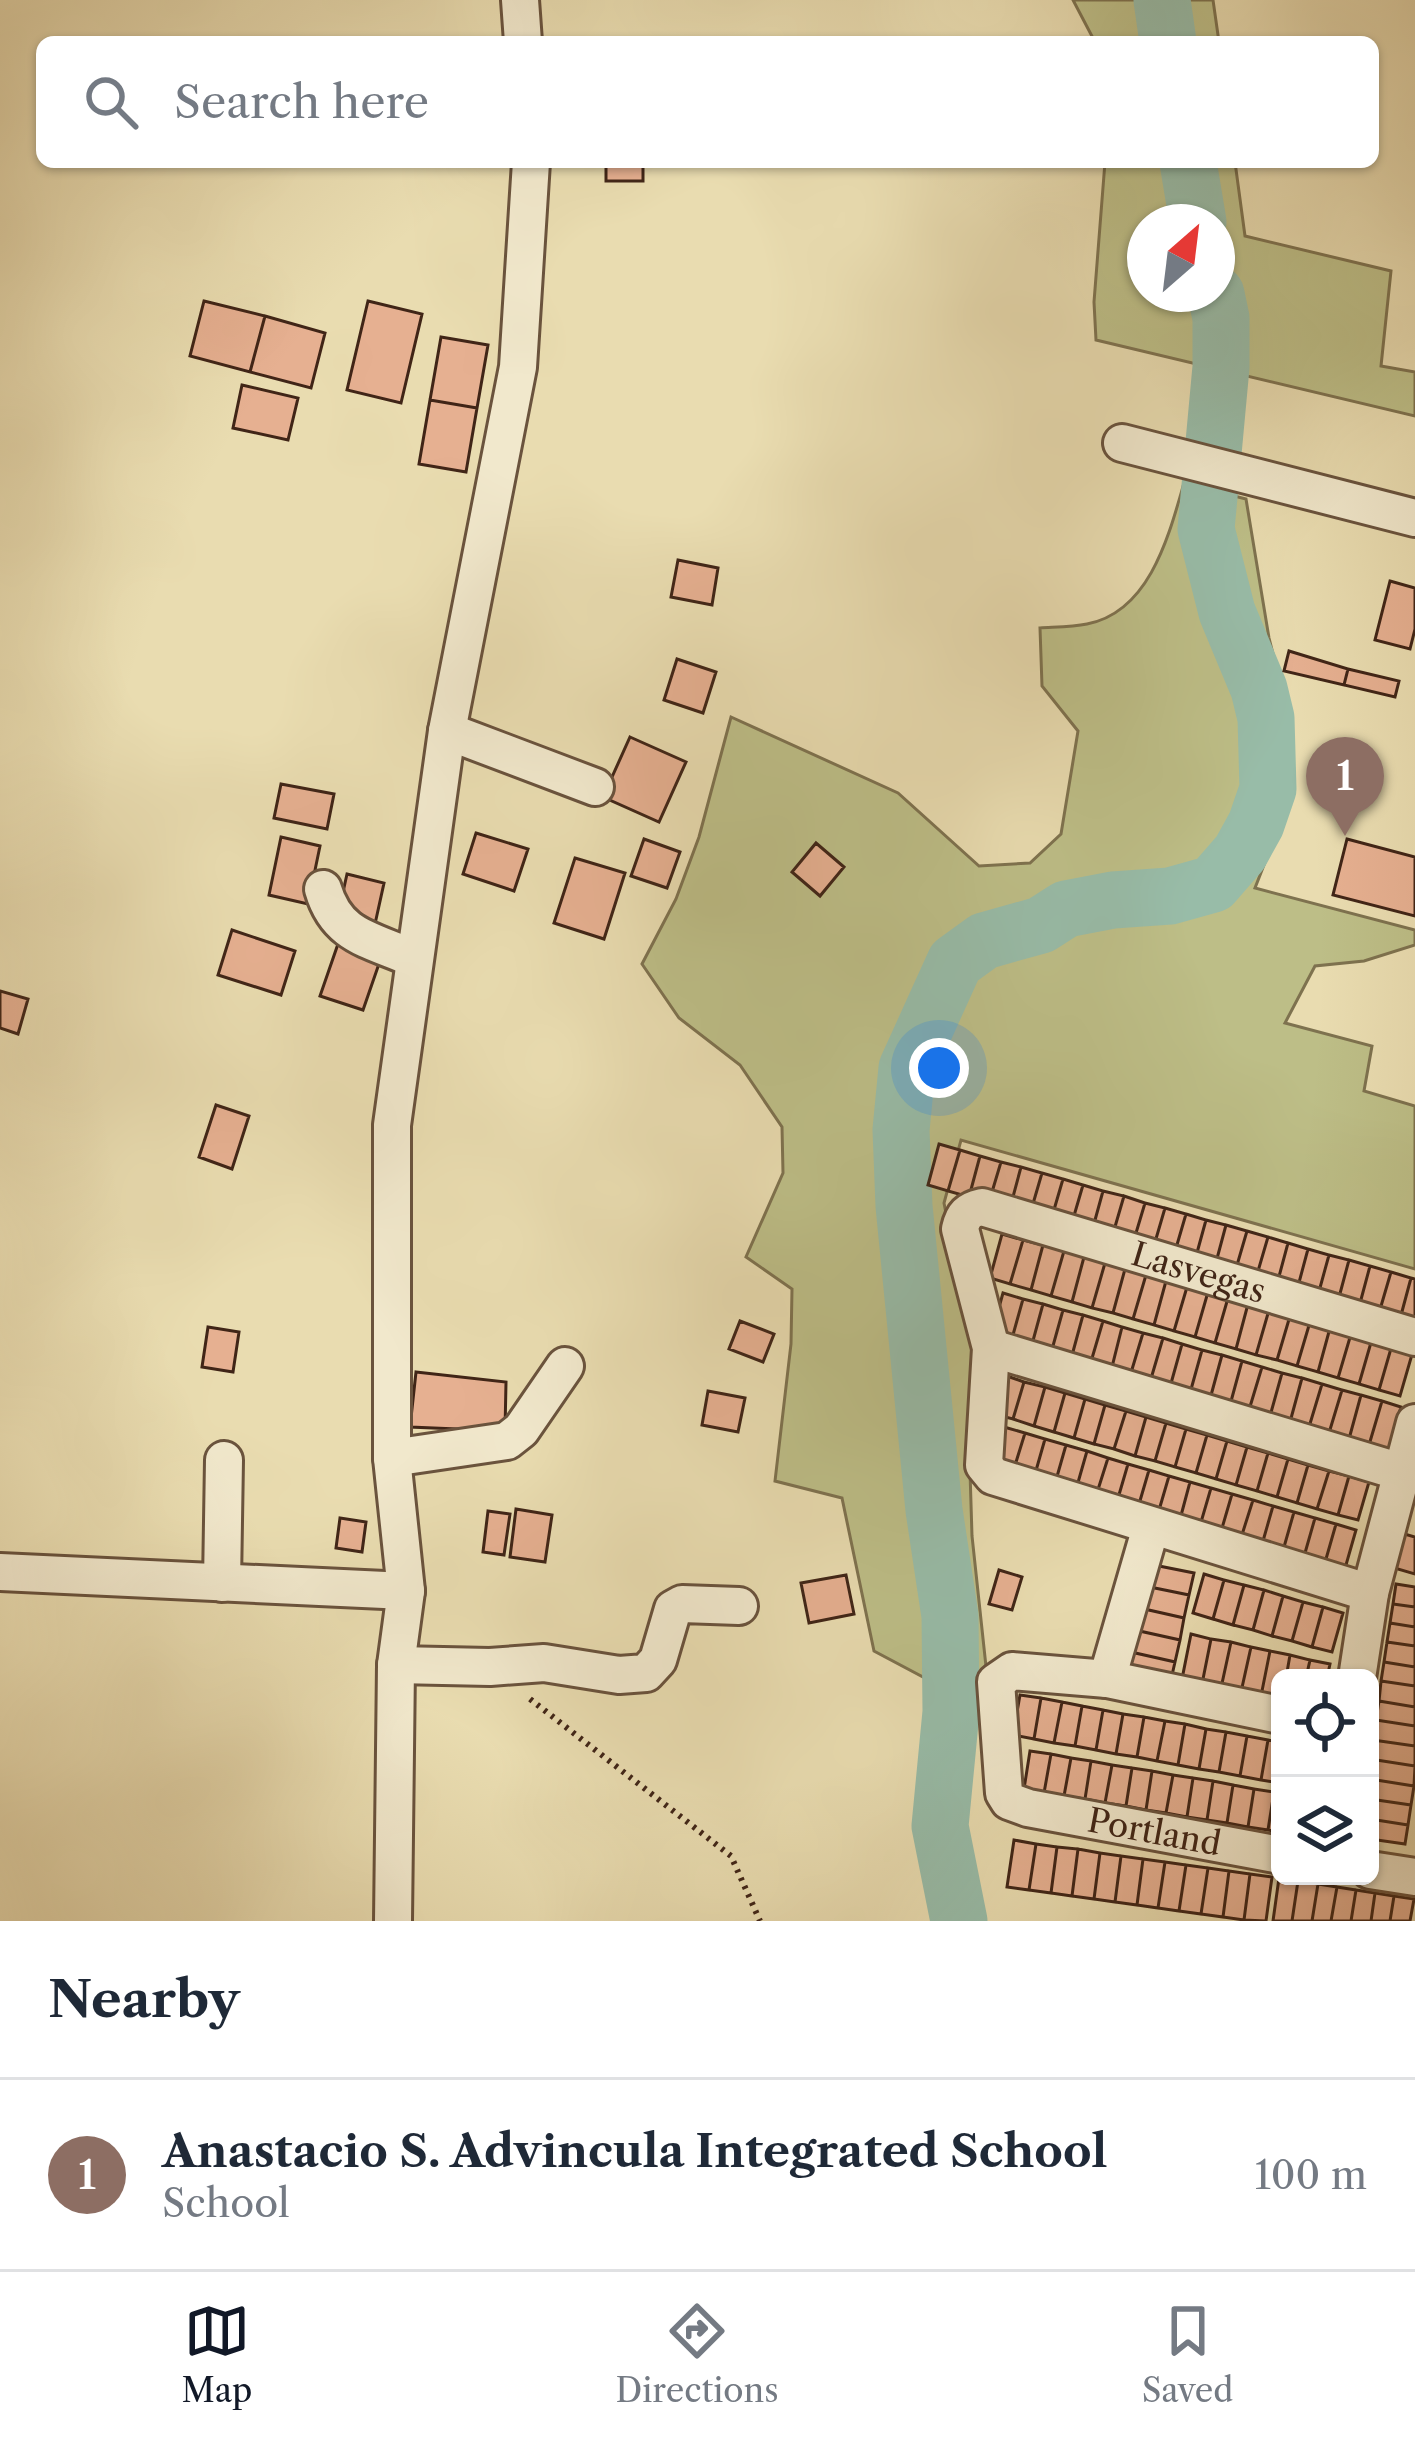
<!DOCTYPE html>
<html lang="en">
<head>
<meta charset="utf-8">
<style>
	:root { --surface:#fff; --page:#f2f2f3; --text:#1f2937; --muted:#747a83; --line:#e0e1e3; --accent:#111827 }
	body { margin:0; font-family:"Libre Caslon Text",serif; background:var(--page); color:var(--text) }
	.controls { position:absolute; right:36px; bottom:36px; display:grid; overflow:hidden; border-radius:18px; box-shadow:0 3px 9px #0004 }
	.controls button { width:108px; height:108px; display:grid; place-items:center; padding:0; border:0; border-bottom:3px solid var(--line); background:var(--surface); color:var(--text); font:60px sans-serif }
	.compass { position:absolute; left:1127px; top:204px; width:108px; height:108px; border-radius:50%; background:var(--surface); box-shadow:0 3px 9px #0004; rotate:28deg }
	.you { position:absolute; left:939px; top:1068px; width:42px; height:42px; margin:-30px; border:9px solid #fff; border-radius:50%; background:#1a73e8; box-shadow:0 0 0 18px #1a73e833 }
	.badge { display:grid; place-items:center; width:78px; height:78px; border-radius:50%; background:var(--accent); color:#fff; font-size:39px; font-weight:700 }
	.pin { position:absolute; translate:-50% -99px; filter:drop-shadow(0 3px 6px #0008) }
	.pin::after { content:''; position:absolute; top:63px; width:42px; height:36px; background:inherit; clip-path:polygon(0 0,100% 0,50% 100%) }
	.list { margin:0; padding:0; list-style:none }
	h2 { display:flex; justify-content:space-between; align-items:center; height:156px; margin:0; padding:0 48px; font-size:51px }
	h2 small { font-size:39px; font-weight:400; color:var(--muted) }
	.list li { display:grid; grid-template-columns:78px 1fr auto; gap:36px; align-items:center; box-sizing:border-box; height:192px; padding:0 48px; border-top:3px solid var(--line) }
	.list b { display:block; font-size:45px; white-space:nowrap }
	.list p { margin:0; font-size:39px; white-space:nowrap; color:var(--muted) }
	.list em { font-size:39px; font-style:normal; color:var(--muted) }
	.icon { flex:none; width:66px; height:66px; fill:none; stroke:currentColor; stroke-width:2; stroke-linecap:round; stroke-linejoin:round }
	.map { position:relative; flex:none; width:1415px; height:1921px; overflow:hidden }
	.search { position:absolute; background:var(--surface); box-shadow:0 3px 9px #0004; left:36px; right:36px; top:36px; height:132px; display:flex; align-items:center; gap:30px; box-sizing:border-box; padding:0 42px; border-radius:18px; color:var(--muted); font-size:45px }
	.sheet { height:348px; background:var(--surface) }
	nav { display:flex; justify-content:space-around; align-items:center; box-sizing:border-box; height:168px; border-top:3px solid var(--line); background:var(--surface); font-size:33px; color:var(--muted) }
	nav a { display:grid; justify-items:center; gap:6px }
	nav .on { color:var(--accent) }
	.map>svg:first-child { display:block }
	.green { fill:#bdbe87; stroke:#7e724f; stroke-width:3; fill-rule:evenodd }
	.lines { fill:none; stroke-linecap:round; stroke-linejoin:round }
	.river { stroke:#98bca8; stroke-width:57 }
	.building { fill:#e6b091; stroke:#402517; stroke-width:3 }
	.minor-casing { stroke:#6a533d; stroke-width:42 }
	.path { stroke:#402517; stroke-width:6; stroke-dasharray:3 6; stroke-linecap:butt }
	.minor { stroke:#f1e8cc; stroke-width:36 }
	.labels { text-anchor:middle; dominant-baseline:central; stroke-width:9; stroke-linejoin:round; paint-order:stroke }
	.street-label { font-size:33px; fill:#402517; stroke:#f1e8cc }
</style>
</head>
<body>
<div class="map">
<svg width="1415" height="1921" viewBox="0 0 1415 1921">
	<rect width="100%" height="100%" fill="#e9dcb0"/>
	<filter id="stains"><feTurbulence type="fractalNoise" baseFrequency=".00167" numOctaves="4"/><feColorMatrix values="0 0 0 0 .2 0 0 0 0 .09 0 0 0 0 .02 0 0 0 .5 -.17"/></filter>
	<radialGradient id="worn" r=".72"><stop offset=".6" stop-color="#630" stop-opacity="0"/><stop offset="1" stop-color="#630" stop-opacity=".3"/></radialGradient>
	<path class="green" d="M1073,0h140l6,42h-124z
		M1105,162h130l10,74 146,35 -10,95 34,6v44l-319,-76 -2,-38zM1217,222v72h-72v-72z
		M1184,483l62,16 23,139 22,86 1,48 -9,44 -28,72 160,42v15l-51,16 -49,5 -30,57 87,23 -8,45 51,15v163l-454,-129 -17,63 30,151 -5,85 3,97 19,177 -117,-62 -32,-153 -67,-17 16,-137 1,-55 -46,-32 37,-84 -1,-46 -42,-62 -61,-47 -37,-54 34,-65 23,-62 32,-120 167,76 81,73 51,-3 31,-29 17,-103 -36,-45 -2,-58c15,-1 32,-1 47,-4 63,-12 82,-89 97,-141z"/>
	<g class="lines">
		<path class="river" d="M1162,0l6,42
			M1188,162l10,60
			M959,1921l-19,-95 11,-114 -1,-96 -16,-106 -30,-304 -3,-76 6,-62 48,-106 29,-21 57,-16 25,-16 47,-9 57,-4 43,-12 27,-31 16,-29 12,-35 -2,-71 -7,-29 -32,-77 -21,-83 15,-162v-49l-5,-24"/>
	</g>
	<path class="building" d="M606,162h37v19h-37z
		M204,301l61,15 -15,56 -60,-16z
		M368,301l54,13 -21,89 -54,-13z
		M265,316l60,17 -14,55 -61,-16z
		M441,337l47,8 -11,63 -47,-8z
		M242,385l56,13 -10,42 -55,-12z
		M430,400l47,8 -11,64 -47,-8z
		M678,560l40,8 -6,37 -41,-8z
		M1390,581l25,7v41l-5,20 -35,-9z
		M1289,651l59,18 -4,16 -60,-14z
		M677,659l39,13 -13,41 -39,-13z
		M1348,669l51,12 -4,16 -51,-12z
		M630,737l56,25 -27,60 -56,-25z
		M281,784l53,10 -7,35 -53,-11z
		M476,833l52,16 -14,42 -51,-17z
		M281,837l39,9 -12,58 -39,-9z
		M644,839l36,13 -13,36 -36,-12z
		M1347,839l68,18v59l-82,-21z
		M816,843l28,24 -24,29 -28,-24z
		M575,858l50,15 -21,66 -50,-16z
		M347,874l37,9 -9,41 -37,-9z
		M232,930l63,21 -14,44 -63,-20z
		M338,944l43,14 -18,52 -43,-14z
		M0,991l28,8 -10,35 -18,-6z
		M216,1105l33,11 -17,53 -33,-12z
		M939,1144l21,6 -12,41 -20,-6z
		M960,1150l20,6 -11,41 -21,-6z
		M980,1156l21,6 -12,40 -20,-5z
		M1001,1162l20,5 -11,41 -21,-6z
		M1021,1167l21,6 -12,41 -20,-6z
		M1042,1173l21,6 -12,41 -21,-6z
		M1063,1179l20,6 -12,41 -20,-6z
		M1083,1185l20,6 -11,40 -21,-5z
		M1103,1191l21,5 -12,41 -20,-6z
		M1124,1196l21,7 -12,40 -21,-6z
		M1145,1203l20,5 -12,41 -20,-6z
		M1165,1208l21,6 -12,41 -21,-6z
		M1186,1214l20,6 -11,40 -21,-5z
		M1206,1220l20,5 -11,41 -20,-6z
		M1226,1225l21,6 -12,41 -20,-6z
		M1247,1231l21,6 -12,41 -21,-6z
		M1002,1234l21,6 -13,44 -20,-6z
		M1268,1237l20,6 -11,41 -21,-6z
		M1023,1240l20,5 -12,45 -21,-6z
		M1288,1243l20,6 -11,41 -20,-6z
		M1043,1245l21,6 -13,45 -20,-6z
		M1308,1249l21,6 -11,40 -21,-5z
		M1064,1251l20,6 -12,45 -21,-6z
		M1329,1255l20,5 -11,41 -20,-6z
		M1084,1257l21,6 -13,45 -20,-6z
		M1349,1260l21,6 -11,41 -21,-6z
		M1105,1263l20,6 -12,44 -21,-5z
		M1370,1266l21,6 -12,41 -20,-6z
		M1125,1269l21,6 -13,44 -20,-6z
		M1391,1272l20,6 -11,41 -21,-6z
		M1146,1275l20,6 -12,44 -21,-6z
		M1411,1278l4,1v44l-15,-4z
		M1166,1281l21,6 -13,44 -20,-6z
		M1187,1287l21,5 -13,45 -21,-6z
		M1208,1292l20,6 -13,45 -20,-6z
		M1003,1293l20,6 -12,43 -20,-6z
		M1228,1298l20,6 -12,45 -21,-6z
		M1023,1299l20,5 -12,44 -20,-6z
		M1043,1304l20,6 -12,43 -20,-5z
		M1248,1304l21,6 -13,45 -20,-6z
		M1063,1310l20,5 -12,44 -20,-6z
		M1269,1310l21,6 -13,44 -21,-5z
		M1083,1315l20,6 -13,44 -19,-6z
		M1290,1316l20,6 -13,44 -20,-6z
		M740,1321l34,13 -11,28 -34,-13z
		M1103,1321l19,6 -11,44 -21,-6z
		M1310,1322l20,6 -12,44 -21,-6z
		M208,1327l31,5 -6,40 -31,-5z
		M1122,1327l21,6 -13,43 -19,-5z
		M1330,1328l21,6 -13,44 -20,-6z
		M1143,1333l20,5 -13,44 -20,-6z
		M1351,1334l21,5 -13,45 -21,-6z
		M1163,1338l19,6 -12,43 -20,-5z
		M1372,1339l20,6 -13,45 -20,-6z
		M1182,1344l20,6 -12,43 -20,-6z
		M1392,1345l21,6 -13,45 -21,-6z
		M1202,1350l20,5 -12,44 -20,-6z
		M1222,1355l20,6 -12,44 -20,-6z
		M1242,1361l20,6 -13,43 -19,-5z
		M1262,1367l20,6 -12,43 -21,-6z
		M416,1372l90,10 -1,49 -95,-4z
		M1282,1373l20,5 -12,44 -20,-6z
		M1004,1375l20,7 -11,37 -20,-5z
		M1302,1378l20,6 -13,43 -19,-5z
		M1024,1382l21,5 -11,39 -21,-7z
		M1322,1384l20,6 -13,43 -20,-6z
		M1045,1387l20,6 -11,39 -20,-6z
		M1342,1390l19,5 -12,44 -20,-6z
		M708,1391l37,7 -7,34 -36,-7z
		M1065,1393l20,6 -11,39 -20,-6z
		M1361,1395l21,6 -13,44 -20,-6z
		M1085,1399l20,6 -11,39 -20,-6z
		M1382,1401l19,6 -12,43 -20,-5z
		M1105,1405l21,6 -12,38 -20,-5z
		M1126,1411l20,6 -11,39 -21,-7z
		M1146,1417l20,6 -11,38 -20,-5z
		M1166,1423l20,6 -11,38 -20,-6z
		M1004,1427l21,6 -13,42 -20,-6z
		M1186,1429l21,6 -11,38 -21,-6z
		M1025,1433l20,6 -12,42 -21,-6z
		M1207,1435l20,6 -11,38 -20,-6z
		M1045,1439l21,6 -12,42 -21,-6z
		M1227,1441l20,6 -11,38 -20,-6z
		M1066,1445l21,6 -12,42 -21,-6z
		M1247,1447l21,6 -11,38 -21,-6z
		M1087,1451l21,7 -13,41 -20,-6z
		M1268,1453l20,6 -11,38 -20,-6z
		M1108,1458l20,6 -12,41 -21,-6z
		M1288,1459l20,6 -11,38 -20,-6z
		M1128,1464l21,6 -12,41 -21,-6z
		M1308,1465l21,6 -12,38 -20,-6z
		M1149,1470l20,6 -12,41 -20,-6z
		M1329,1471l20,5 -11,39 -21,-6z
		M1169,1476l21,6 -11,41 -22,-6z
		M1349,1476l20,6 -11,38 -20,-5z
		M1190,1482l21,6 -12,41 -20,-6z
		M1211,1488l21,6 -12,41 -21,-6z
		M1232,1494l21,6 -13,41 -20,-6z
		M1253,1500l20,6 -12,42 -21,-7z
		M1273,1506l21,6 -12,42 -21,-6z
		M516,1509l36,6 -7,47 -35,-5z
		M488,1511l22,3 -6,41 -21,-3z
		M1294,1512l21,6 -12,42 -21,-6z
		M340,1518l26,4 -4,30 -26,-4z
		M1315,1518l21,6 -12,42 -21,-6z
		M1336,1524l20,6 -12,42 -20,-6z
		M1401,1533l14,4v37l-24,-7z
		M1149,1564l45,9 -5,22 -44,-9z
		M999,1570l23,7 -10,33 -23,-6z
		M1204,1574l20,6 -11,39 -20,-6z
		M846,1575l8,39 -45,9 -8,-40z
		M1224,1580l20,5 -11,40 -20,-6z
		M1396,1584l19,3v20l-22,-3z
		M1244,1585l20,5 -11,40 -20,-5z
		M1145,1586l44,9 -5,23 -44,-10z
		M1264,1590l19,6 -11,40 -19,-6z
		M1283,1596l20,6 -11,39 -20,-5z
		M1303,1602l20,5 -11,40 -20,-6z
		M1393,1604l22,3v20l-25,-4z
		M1323,1607l20,6 -11,39 -20,-5z
		M1140,1608l44,10 -4,22 -45,-10z
		M1390,1623l25,4v19l-28,-4z
		M1135,1630l45,10 -5,22 -44,-10z
		M1191,1634l20,5 -9,45 -20,-5z
		M1211,1639l20,3 -10,46 -19,-4z
		M1231,1642l20,5 -10,45 -20,-4z
		M1387,1642l28,4v21l-31,-5z
		M1251,1647l19,4 -9,45 -20,-4z
		M1270,1651l20,4 -4,23h-6v22l-19,-4z
		M1131,1652l44,10 -5,22 -44,-10z
		M1290,1655l20,5 -4,18h-20z
		M1310,1660l20,4 -3,14h-21z
		M1384,1662l31,5v19l-34,-5z
		M1381,1681l34,5v21l-36,-6z
		M1020,1695l21,3 -7,41 -21,-4z
		M1041,1698l21,4 -8,41 -20,-4z
		M1379,1701l36,6v19l-39,-6z
		M1062,1702l20,4 -7,40 -21,-3z
		M1082,1706l21,4 -7,40 -21,-4z
		M1103,1710l20,4 -7,40 -20,-4z
		M1123,1714l21,3 -7,40 -21,-3z
		M1144,1717l21,4 -8,40 -20,-4z
		M1376,1720l39,6v20l-42,-6z
		M1165,1721l20,3 -7,41 -21,-4z
		M1185,1724l21,5 -7,40 -21,-4z
		M1206,1729l20,3 -7,40 -20,-3z
		M1226,1732l21,4 -7,40 -21,-4z
		M1247,1736l21,4 -7,40 -21,-4z
		M1268,1740l12,2v41l-19,-3z
		M1373,1740l42,6v20l-45,-7z
		M1030,1751l21,3 -7,39 -20,-4z
		M1051,1754l20,4 -7,38 -20,-3z
		M1071,1758l20,3 -6,38 -21,-3z
		M1370,1759l45,7 -1,20 -44,-7z
		M1091,1761l21,4 -7,38 -20,-4z
		M1112,1765l20,3 -6,38 -21,-3z
		M1132,1768l20,3 -6,39 -20,-4z
		M1152,1771l21,4 -7,38 -20,-3z
		M1173,1775l20,3 -6,39 -21,-4z
		M1193,1778l20,3 -6,39 -20,-3z
		M1370,1779l44,7 -3,19 -41,-6z
		M1213,1781l20,4 -6,38 -20,-3z
		M1233,1785l21,4 -6,38 -21,-4z
		M1254,1789l20,3 -6,38 -20,-3z
		M1274,1792l6,1v39l-12,-2z
		M1370,1799l41,6 -3,20 -38,-6z
		M1370,1819l38,6 -3,19 -35,-5z
		M1014,1840l22,4 -7,46 -22,-3z
		M1036,1844l21,3 -6,46 -22,-3z
		M1057,1847l21,2 -6,47 -21,-3z
		M1078,1849l22,4 -6,46 -22,-3z
		M1100,1853l21,3 -6,46 -21,-3z
		M1121,1856l22,3 -6,46 -22,-3z
		M1143,1859l22,3 -7,46 -21,-3z
		M1165,1862l21,3 -7,46 -21,-3z
		M1186,1865l22,3 -7,46 -22,-3z
		M1208,1868l21,3 -6,46 -22,-3z
		M1229,1871l21,3 -6,46 -21,-3z
		M1250,1874l22,3 -6,44 -22,-1z
		M1279,1878l19,3 -6,40h-19z
		M1298,1881l20,3 -6,37h-20z
		M1318,1884l19,3 -6,34h-19z
		M1337,1887l19,3 -5,31h-20z
		M1356,1890l19,3 -4,28h-20z
		M1375,1893l19,3 -4,25h-19z
		M1394,1896l20,3 -4,22h-20z"/>
	<g class="lines">
		<defs>
			<g id="minor">
				<path d="M520,0l3,42"/>
				<path d="M1122,443l293,75"/>
				<path d="M447,731l148,56"/>
				<path d="M323,889c14,48 47,50 89,69"/>
				<path d="M991,1348l410,124"/>
				<path d="M392,1458l115,-17 14,-11 44,-64"/>
				<path d="M0,1572l406,19"/>
				<path d="M222,1583l2,-123"/>
				<path id="s1" d="M1370,1593l-377,-117 -9,-11 7,-117 -31,-119c3,-14 8,-19 22,-22l433,130"/>
				<path d="M396,1665l94,2 54,-4 75,12 27,-2 12,-13 15,-51 9,-5 57,2"/>
				<path d="M1357,1678l13,-85 45,-170"/>
				<path d="M1107,1679l44,-152"/>
				<path id="s2" d="M1280,1715l-173,-36 -95,-8 -16,11 8,111 5,8 19,7 252,47"/>
				<path d="M1370,1870l45,7"/>
				<path d="M393,1921l3,-256 10,-74 -14,-133v-333l55,-394 71,-364 13,-205"/>
			</g>
		</defs>
		<use href="#minor" class="minor-casing"/>
		<path class="path" d="M530,1699l201,157 29,65"/>
		<use href="#minor" class="minor"/>
	</g>
	<g class="labels">
		<g class="street-label">
			<text stroke="none"><textPath href="#s1" startOffset="909">Lasvegas</textPath></text>
			<text stroke="none"><textPath href="#s2" startOffset="561">Portland</textPath></text>
		</g>
	</g>
	<rect width="100%" height="100%" filter="url(#stains)"/>
	<rect width="100%" height="100%" fill="url(#worn)"/>
</svg>
<div class="controls">
<button><svg class="icon" aria-label="locate" viewBox="0 0 24 24"><circle cx="12" cy="12" r="6"/><path d="M12 2v4M12 18v4M2 12h4M18 12h4"/></svg></button>
<button><svg class="icon" aria-label="layers" viewBox="0 0 24 24"><path d="M12 4l9 5-9 5-9-5zM3 14l9 5 9-5"/></svg></button>
</div>
<svg class="compass" viewBox="-18 -18 36 36"><path d="M0-13l5 13h-10z" fill="#e53935"/><path d="M0 13l5-13h-10z" fill="#747a83"/></svg>
<div class="you"></div>
<div class="pin badge" style="left:1345px;top:836px;background:#8d6e63">1</div>
<div class="search"><svg class="icon" aria-label="search" viewBox="0 0 24 24"><circle cx="10" cy="10" r="6"/><path d="M15 15l6 6"/></svg>Search here</div>
</div>
<section class="sheet">
<h2>Nearby<small></small></h2>
<ul class="list">
<li><span class="badge" style="background:#8d6e63">1</span><div><b>Anastacio S. Advincula Integrated School</b><p>School</p></div><em>100 m</em></li>
</ul>
</section>
<nav>
<a class="on"><svg class="icon" aria-label="map" viewBox="0 0 24 24"><path d="M3 6l6-2 6 2 6-2v14l-6 2-6-2-6 2zM9 4v14M15 6v14"/></svg>Map</a>
<a><svg class="icon" aria-label="directions" viewBox="0 0 24 24"><path d="M12 3l9 9-9 9-9-9zM9 14v-3h6M13 9l2 2-2 2"/></svg>Directions</a>
<a><svg class="icon" aria-label="saved" viewBox="0 0 24 24"><path d="M7 4h10v16l-5-4-5 4z"/></svg>Saved</a>
</nav>
</body>
</html>
